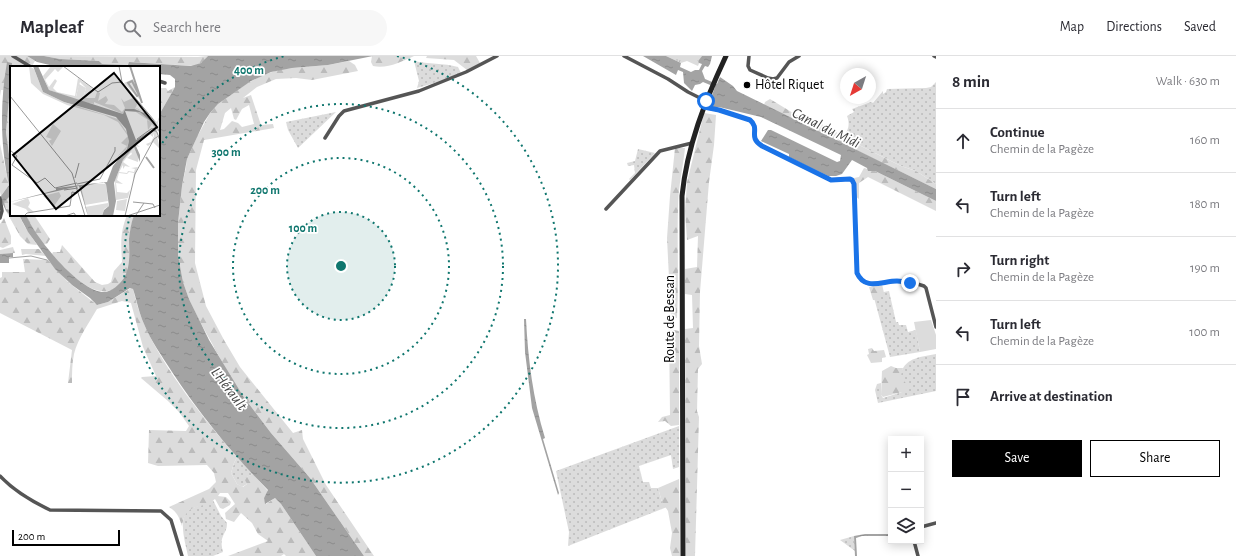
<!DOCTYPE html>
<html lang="en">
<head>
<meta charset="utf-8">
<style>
	:root { --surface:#fff; --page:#f7f7f7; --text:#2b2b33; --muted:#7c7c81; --line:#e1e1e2; --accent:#000 }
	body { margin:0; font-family:"Alegreya Sans",sans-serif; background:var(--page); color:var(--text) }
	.controls { position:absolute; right:12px; bottom:12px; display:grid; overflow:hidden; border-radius:0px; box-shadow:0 2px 10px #0003 }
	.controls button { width:36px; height:36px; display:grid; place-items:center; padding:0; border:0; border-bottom:1px solid var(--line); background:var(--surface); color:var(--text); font:20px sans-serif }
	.compass { position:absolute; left:840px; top:12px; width:36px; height:36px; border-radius:50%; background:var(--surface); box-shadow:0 2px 10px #0003; rotate:219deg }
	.scale { position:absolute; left:12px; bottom:10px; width:108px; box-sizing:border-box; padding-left:4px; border:2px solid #000; border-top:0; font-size:11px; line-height:14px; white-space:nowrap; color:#000; -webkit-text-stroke:3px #fff; paint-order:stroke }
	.stop { position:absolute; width:12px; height:12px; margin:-9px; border:3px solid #1a73e8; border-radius:50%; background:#fff }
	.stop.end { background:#1a73e8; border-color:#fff; box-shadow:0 1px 4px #0008 }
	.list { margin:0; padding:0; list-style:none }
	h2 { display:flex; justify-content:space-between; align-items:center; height:52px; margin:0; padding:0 16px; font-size:17px }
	h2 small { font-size:13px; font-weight:400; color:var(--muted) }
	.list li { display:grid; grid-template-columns:26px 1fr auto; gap:12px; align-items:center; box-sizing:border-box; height:64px; padding:0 16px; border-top:1px solid var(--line) }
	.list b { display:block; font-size:15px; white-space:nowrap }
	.list p { margin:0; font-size:13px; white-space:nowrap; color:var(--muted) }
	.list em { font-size:13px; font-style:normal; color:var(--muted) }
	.actions { display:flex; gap:8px; padding:12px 16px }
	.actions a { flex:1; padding:9px 0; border:1px solid var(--accent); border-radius:0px; text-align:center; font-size:14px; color:var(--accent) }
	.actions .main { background:var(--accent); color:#fff }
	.icon { flex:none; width:22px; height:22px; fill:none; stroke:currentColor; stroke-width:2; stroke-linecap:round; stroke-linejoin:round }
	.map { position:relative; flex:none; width:936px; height:500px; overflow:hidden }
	header { display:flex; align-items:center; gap:24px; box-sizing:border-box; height:56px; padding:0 20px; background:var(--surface); border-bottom:1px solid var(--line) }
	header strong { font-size:19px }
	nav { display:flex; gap:22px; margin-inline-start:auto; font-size:14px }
	.search { width:280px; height:36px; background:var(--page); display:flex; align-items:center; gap:10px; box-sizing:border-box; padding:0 14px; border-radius:22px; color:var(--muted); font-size:15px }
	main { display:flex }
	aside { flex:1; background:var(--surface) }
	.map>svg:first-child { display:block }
	.grass { fill:url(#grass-dots) }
	.forest { fill:url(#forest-firs); fill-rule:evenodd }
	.park { fill:url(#park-tufts) }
	.garden { fill:#dcdcdc }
	.water { fill:url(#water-ripples) }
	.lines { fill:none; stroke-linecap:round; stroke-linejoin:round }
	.stream { stroke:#a3a3a3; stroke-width:1 }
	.minor { stroke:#555; stroke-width:3.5 }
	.secondary { stroke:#222; stroke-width:5 }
	.route { stroke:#1a73e8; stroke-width:5 }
	.ring { fill:none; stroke:#0f766e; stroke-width:2; stroke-dasharray:2 4 }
	.poi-dot { fill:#000; stroke:#fff; stroke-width:1.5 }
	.labels { text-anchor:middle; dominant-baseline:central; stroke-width:3.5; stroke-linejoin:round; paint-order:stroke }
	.poi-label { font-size:14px; fill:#000; stroke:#fff; text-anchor:start }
	.street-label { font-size:14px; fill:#000; stroke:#fff }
	.water-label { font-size:15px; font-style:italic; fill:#444; stroke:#fff }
	.inset-river { fill:none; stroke:#a3a3a3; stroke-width:2 }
	.inset-road { fill:none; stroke:#999; stroke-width:1 }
	.view { fill:#000; fill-opacity:0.15; stroke:#000; stroke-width:2 }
	.inset-edge { fill:none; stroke:#000; stroke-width:2 }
	.centre { fill:#0f766e; stroke:#fff; stroke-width:2 }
	.ring-label { font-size:12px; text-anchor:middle; font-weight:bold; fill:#0f766e; stroke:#fff; stroke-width:3.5; stroke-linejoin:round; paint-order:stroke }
</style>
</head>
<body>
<header>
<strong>Mapleaf</strong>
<div class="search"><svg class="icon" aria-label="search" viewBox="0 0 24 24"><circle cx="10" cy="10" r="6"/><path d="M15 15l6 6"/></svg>Search here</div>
<nav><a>Map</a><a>Directions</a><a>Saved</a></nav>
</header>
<main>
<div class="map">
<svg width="936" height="500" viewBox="0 0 936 500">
	<defs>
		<pattern id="grass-dots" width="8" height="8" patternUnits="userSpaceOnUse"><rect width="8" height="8" fill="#dcdcdc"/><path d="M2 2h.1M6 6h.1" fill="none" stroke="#bbb" stroke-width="1.8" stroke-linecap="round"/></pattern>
		<pattern id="forest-firs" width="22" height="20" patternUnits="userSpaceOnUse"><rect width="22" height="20" fill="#dcdcdc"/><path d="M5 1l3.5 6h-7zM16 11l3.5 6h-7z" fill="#bbb"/></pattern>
		<pattern id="park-tufts" width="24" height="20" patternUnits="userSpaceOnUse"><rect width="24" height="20" fill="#dcdcdc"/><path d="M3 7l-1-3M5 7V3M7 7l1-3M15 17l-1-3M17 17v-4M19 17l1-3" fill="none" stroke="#bbb"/></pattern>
		<pattern id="water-ripples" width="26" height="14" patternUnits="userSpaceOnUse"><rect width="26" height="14" fill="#a3a3a3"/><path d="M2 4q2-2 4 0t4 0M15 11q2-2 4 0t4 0" fill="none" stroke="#8b8b8b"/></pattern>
	</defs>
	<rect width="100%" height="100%" fill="#fff"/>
	<path class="grass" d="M414,5c14,3 30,2 44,6l3,6 -30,11 -14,4 2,-7z
		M936,26v102l-20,-13 -15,-5 -54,-27 -4,-3c6,-6 7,-12 4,-20l7,-4 -2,-3 19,-7 2,1 10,-12v3l3,-2 1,-3 39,-1 5,-1z
		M336,56l-38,36 -10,-18 -2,-8z
		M638,93l17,4 -25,27 -1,-1 6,-6 -1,-8 -6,1 -1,-3 8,-2z
		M889,235l7,31h2l1,3h7l2,7 8,-2 4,22 -30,5 -17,-63z
		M936,298v37l-58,12 -3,-13 2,-6 4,-1v12l2,3 19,-6c0,-4 -1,-18 -1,-19 5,-16 21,-16 35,-19z
		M679,370v41l-6,2 -2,-14 -32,11 4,16h6l2,6h7l4,14 5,5 -99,39 1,-14 -13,-61z
		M237,401l16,17 -8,4 2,6 -5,3 -5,-3 -6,-11 3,-10z
		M213,444l8,16 6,7c0,8 -3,9 -5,16 -1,4 0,9 1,13l-10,4h-25c-2,-11 -11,-38 1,-46 7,-4 16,-6 24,-10z
		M854,480l1,15 -15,-11z"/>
	<path class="forest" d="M0,0h11l17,11h-17v102l-5,-37 3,-42h-8l-1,6z
		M16,0h11l8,5 -3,5z
		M44,0l154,1 10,-1 -5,6 -9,4 -65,-4v3l-28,-1 -2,-3 -39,-2z
		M372,0h42c-13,6 -27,13 -41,10l-2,-4z
		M427,0h49l4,7 -13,7 -13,-10 -28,-2z
		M349,5l6,4 3,6 -46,9 -16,-2 -20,1 -19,8 -14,11 8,-3 10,30 12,-1 1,4 -70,12 -8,30 -1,93 11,43 18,34 16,27 53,66 9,-3 1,9 23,46 48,71h-10l-54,-78 -39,-45 -28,-37 -12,-18 -32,-58 -10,-21 -6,-17 -5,-27v-32l4,-37 4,-19 1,-8 10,-22 13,-24 8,-9 28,-20 17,-9 18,-6 47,-4zM249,49l5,19 -12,3 -4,-4 -6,-2 -8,8 -4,1 5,-17 6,-5 3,11 2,1 6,-11z
		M175,31l-16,28v-18l2,-9h5l2,3z
		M770,43l28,17v4l-1,1 -33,-16 1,-3z
		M704,57l12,2 -2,30 -5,37 -9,110 -1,54 3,18 -4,5 -1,42 2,6 -4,139h-9l-1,-227 8,-1 -1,-33 -7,-1v-25l12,-2 1,-31 -11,4 -2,-29 2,-29z
		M818,66l25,14 4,3 54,27 15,5 20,13v5l-127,-62 1,-2z
		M0,88l9,41 -8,11 -1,-4z
		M675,92h10c-2,20 -7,39 -7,59 -1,37 1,74 -1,111h-6l-4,-80 3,-42z
		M864,112l11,3 61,30v10l-68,-34 -9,6v16l-4,-3 -2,-15 1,-3 5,-1z
		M10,138l1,21h8l6,12 12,18 -9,-1 -8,-8 -14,-25 3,3 -6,-12z
		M26,159h8l16,24 -3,5 -9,1z
		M127,159h7c-3,11 -5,22 -5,34 0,6 1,13 0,18 -1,7 -7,14 -11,19 -21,19 -53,-17 -66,-32l1,-2h7l2,-7 33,37 7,3 6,-1 3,-2 3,-11 8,-9c-1,-20 -2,-29 5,-47z
		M4,162l7,18v8l-8,4 -3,-1v-23z
		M13,191l2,6 -15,1v-4z
		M21,193h18l7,7 -20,-2 -4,1z
		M23,203l25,1 20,22 29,23 11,-3 23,-14 2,1c3,12 6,24 11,35 21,47 60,95 93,133l-3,6 -3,10 6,11 6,3 4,-3 -3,-6 9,-4 15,17 -4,7 2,6 9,-6 6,6 35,52h-30l-2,-2 -3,2h-53l40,-15 -10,-7 -6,-11 -11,-10 -7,9 -8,-3 -1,-6 10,-9 -7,-11h-8l-2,3 8,1 5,5 -1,3 -7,4 -3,-1 -5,-9c-15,12 -29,2 -33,27 -3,-9 -5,-14 -13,-19l40,-18 7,-7 -2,-9 -7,-8 -49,1 -10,-3 1,-33 37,1 3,-5 -10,-14 -11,-11 -27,-23 1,-1 14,-1 -13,-29 -12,-44 -9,-2 -25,8c-8,14 -19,29 -23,45 -2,9 -2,19 -2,29h-4l4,-33 -72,-37v-35l2,-1v-5h23z
		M882,228l2,9 -7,3v4h-4l-4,-13z
		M669,273l10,2v94l-8,1 -6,-5 -7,1 4,-5 8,-2z
		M872,292l2,3 10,-1 2,7 -4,1v4l-11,1 -4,-8 2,-1 -1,-5z
		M891,310l5,2h7l-2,7 4,1 -2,4c4,4 6,7 4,13l-5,-1 -19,5 -2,-2 1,-24z
		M679,423l1,77h-8l-2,-8 2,-15 -4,-22 -6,-9 -4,-14z"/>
	<path class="park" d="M666,0h36l-4,10 -11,-5 -6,2z"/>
	<path class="garden" d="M931,264l5,15v14l-16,3 -6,-30z"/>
	<path class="water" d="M27,0h17l16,3 39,2 3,3 26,1 1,-3 62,4 10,-3 7,-7h165l-45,9 -36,3 -21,4 -20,9 -33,23 -8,9 -6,9 -17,37 -5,27 -4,37v32l5,27 6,17 20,41 34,56 28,37 39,45 54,78h-48l-35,-52 -6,-6 -10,6 -1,-6 4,-8c-36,-36 -68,-76 -96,-118 -10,-16 -21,-31 -28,-48 -5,-11 -7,-23 -11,-35l-3,-1 -22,14 -11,3 -7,-7 -18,-13 -17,-16 -27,-37 -9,-17h7c9,22 51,74 76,77 9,1 17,-7 22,-14 7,-12 5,-26 5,-39 1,-8 2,-16 5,-24h25v-100l16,-28v-8l-5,-4 -11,-1v-7l-105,-1 -17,-4z
		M643,0h23l15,7 -1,4 11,5 4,-2h4l3,-6 -3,-1v-3l3,-4h10l-2,8 -2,3 -3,-1 -3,5 3,8 12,5 3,-7 13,9 4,5 199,98v12l-61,-30h-7l-1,-3 -15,-8 -10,14 -6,2h-8l-39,-19v-3l-28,-13 7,-11h3l66,32 3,-1 1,-6 -80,-38 -42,-10 -8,1 -3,-2 7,-19 -12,-5 -3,2 -5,1 -3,6 -8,-8 -1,-11 -5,-2 -2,5z
		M7,6l5,1 -6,69 5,37v26l-7,7 2,7 4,1 -1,4 -3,-3 -5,-11 1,-1 -1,-3 8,-11c-9,-40 -9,-83 -2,-123z
		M13,197v4h-4v6h-9v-9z
		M524,263h2c2,40 7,80 19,119l-2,1 16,54 -1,2 -26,-87 -7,-56z
		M865,478h26v2h-29l-6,2 1,18h-2l-1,-20z"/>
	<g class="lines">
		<path class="stream" d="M9,202l22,-2 16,4"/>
		<path class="minor" d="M13,0l18,11
			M624,0l44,23 20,13 18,9
			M749,0l-1,10 2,4 18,8 5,1 4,-1 12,-16 10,-6
			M934,0l2,1
			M159,25l6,2
			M704,51l15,3 31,10c11,9 -3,17 12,26l69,34 18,-1 4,2 1,4 3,88c7,17 24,9 39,8 9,0 19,2 28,5l2,2 10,39
			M325,82l14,-22 5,-5 75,-20 47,-19 31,-16
			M0,142l2,13 -2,7
			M606,153l54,-58 32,-8
			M0,420c14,15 31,25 50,34l111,1 10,9 11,36
			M921,471l15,-4
			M914,485l4,15"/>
		<path class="secondary" d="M683,500l-1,-360c5,-50 23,-95 44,-140"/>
	</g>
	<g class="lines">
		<path class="route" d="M706,45l-2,6 15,3 31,10c11,9 -3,17 12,26l69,34 19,-1 2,1 2,4 3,89c8,18 25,8 40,8 4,0 9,1 13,2"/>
	</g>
	<circle cx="341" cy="210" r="54" fill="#0f766e" fill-opacity=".12"/>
	<g class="ring">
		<circle cx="341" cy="210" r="54"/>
		<circle cx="341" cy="210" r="108"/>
		<circle cx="341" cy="210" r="162"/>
		<path d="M159 92A217 217 0 0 1 285 0M397 0A217 217 0 1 1 130 159"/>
	</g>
	<circle class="poi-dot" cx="747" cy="29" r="4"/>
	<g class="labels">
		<g class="poi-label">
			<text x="755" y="29">Hôtel Riquet</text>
		</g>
		<g class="street-label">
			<text transform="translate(670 263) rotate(-90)">Route de Bessan</text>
		</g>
		<g class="water-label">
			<text transform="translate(826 72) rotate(26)">Canal du Midi</text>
			<text transform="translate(229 333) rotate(53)">L'Hérault</text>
		</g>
	</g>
	<g transform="translate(10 10)">
		<rect width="150" height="150" fill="#fff"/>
		<path d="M41,0l12,1 -5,5 -3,-3 -10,11 -2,-4zM123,13l3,6 5,16 -17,-18zM69,18l7,4 -3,10 -7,-1zM43,58l8,7 -9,15 -3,-5 3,-2 -6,-2zM49,126l2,4 -7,10 -11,-10z" fill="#dcdcdc"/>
		<path d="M19,0l5,3 9,23 21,10 54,17 11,17v5l-3,9 -9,7 10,-11 -6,-3 7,-7 -10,-14 -14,-7 -37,-10 -24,-11 -12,-11zM33,10l6,11 6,-8 2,2 -4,7 4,4 18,4 3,-18 14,10 -6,10h9l2,-6 3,1 -2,8 8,-5 2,4 -3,4 9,1 8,7 3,-4 -4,-10 3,4 11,-5 3,5 -3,7 3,-1 -2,2 -11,-1 -2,5 -29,-12v2l-11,-2 -34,-12zM70,16l6,6 -3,10 -7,-2zM128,43l6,3 -6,-2 10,7 5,7 -8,-12 12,10 3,-7 -2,8 2,8 -3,-7 1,7 -5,-1 1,-3 -2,-3 -4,6 -1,-10 4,2 -15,-10zM142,65l4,1 4,17 -7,-7 -5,4 -2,-2 5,-2 3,-6 -1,-3v4l-4,-3 -13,10 4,3 -4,-1 2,6 -5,-2 -10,12 7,5 -5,-1 -2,3v-4l-4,7 8,1 1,-2 6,1 1,-3 -4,-1 7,-1 -5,13 1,-7 -5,-1 -2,2 -8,-1 -2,7 6,4 -7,-1 1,9 10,1 3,-3 -2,8 -12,2 -1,-20 8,-20 13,-18zM18,132l2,5 -2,4 6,5 -5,1 -3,-4 -14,-5zM117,133l-2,12 -9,-1 1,-9z" fill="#dcdcdc" fill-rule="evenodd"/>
		<path d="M82,117l14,1 2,17 -23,4 -4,-18zM98,137l1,3 -5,3 -2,7h-14l-3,-9z" fill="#dcdcdc"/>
		<path d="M123,83l6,5 -1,8 -11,-4 5,-4 -1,-2z" fill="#dcdcdc"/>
		<path d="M23,0h5l11,24 74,24 2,-5h9l10,4 -1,-2 12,14 -15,-13 -15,-1 11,29 16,-10h4l2,3 2,9 -4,-10 -4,-1 -17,13 5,11v7l-6,-15 -11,13 -9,23 2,18 -3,15h-11l2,-6 5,-4 -3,-22 -3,-2 -22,5 7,29 -9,-30 -69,16 46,-12v-2l51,-6 6,-16 14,-17 2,-8 -3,-12 -10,-12 -52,-15 -21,-10z" fill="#a3a3a3"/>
		<path class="inset-river" d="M120,0l12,37M122,15l7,14 -2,1 -9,-13zM136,91l8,11"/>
		<path class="inset-road" d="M53,0l35,26 14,-9 10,-1 31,37 7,14M109,0l3,16M0,30l62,77 13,43M127,73l14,-10 7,-1M0,84l7,6 -5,9 25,18 8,-5 10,10 22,-5M65,112l4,-15M67,118l23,-5 15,-28v-4M54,124l14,-2M123,136l20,2 2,4M126,149l8,-12M14,150l3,-3 43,-7 2,-14 5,1M55,150l9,-3 2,3M115,150l10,-42 19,-35 6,-4M117,150l33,-11"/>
		<path class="view" d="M104,7l43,54 -101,82 -43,-54z"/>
		<rect width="150" height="150" class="inset-edge"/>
	</g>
	<circle cx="341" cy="210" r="6" class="centre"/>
	<g class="ring-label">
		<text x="249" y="18">400 m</text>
		<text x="226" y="100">300 m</text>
		<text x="265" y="138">200 m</text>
		<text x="303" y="176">100 m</text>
	</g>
</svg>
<div class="controls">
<button>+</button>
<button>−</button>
<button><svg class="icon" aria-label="layers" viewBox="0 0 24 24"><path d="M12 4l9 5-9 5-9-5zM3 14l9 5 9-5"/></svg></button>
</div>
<svg class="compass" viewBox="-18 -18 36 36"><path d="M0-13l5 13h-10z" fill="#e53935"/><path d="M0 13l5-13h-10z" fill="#7c7c81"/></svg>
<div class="scale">200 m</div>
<div class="stop" style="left:706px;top:45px"></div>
<div class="stop end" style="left:910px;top:227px"></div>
</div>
<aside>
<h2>8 min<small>Walk · 630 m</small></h2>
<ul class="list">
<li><svg class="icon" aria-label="ahead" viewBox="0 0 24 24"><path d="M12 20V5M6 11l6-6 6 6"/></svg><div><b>Continue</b><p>Chemin de la Pagèze</p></div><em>160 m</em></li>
<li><svg class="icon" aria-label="left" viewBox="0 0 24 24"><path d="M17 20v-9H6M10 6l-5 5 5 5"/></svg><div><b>Turn left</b><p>Chemin de la Pagèze</p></div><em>180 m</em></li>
<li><svg class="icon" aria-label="right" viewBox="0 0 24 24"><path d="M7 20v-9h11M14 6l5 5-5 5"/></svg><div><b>Turn right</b><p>Chemin de la Pagèze</p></div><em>190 m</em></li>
<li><svg class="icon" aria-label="left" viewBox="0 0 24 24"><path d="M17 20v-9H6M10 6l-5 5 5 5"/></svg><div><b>Turn left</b><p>Chemin de la Pagèze</p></div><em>100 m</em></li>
<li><svg class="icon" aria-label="arrive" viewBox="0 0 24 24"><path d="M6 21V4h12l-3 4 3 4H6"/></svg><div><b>Arrive at destination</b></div></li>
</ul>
<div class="actions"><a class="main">Save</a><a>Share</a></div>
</aside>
</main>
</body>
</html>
